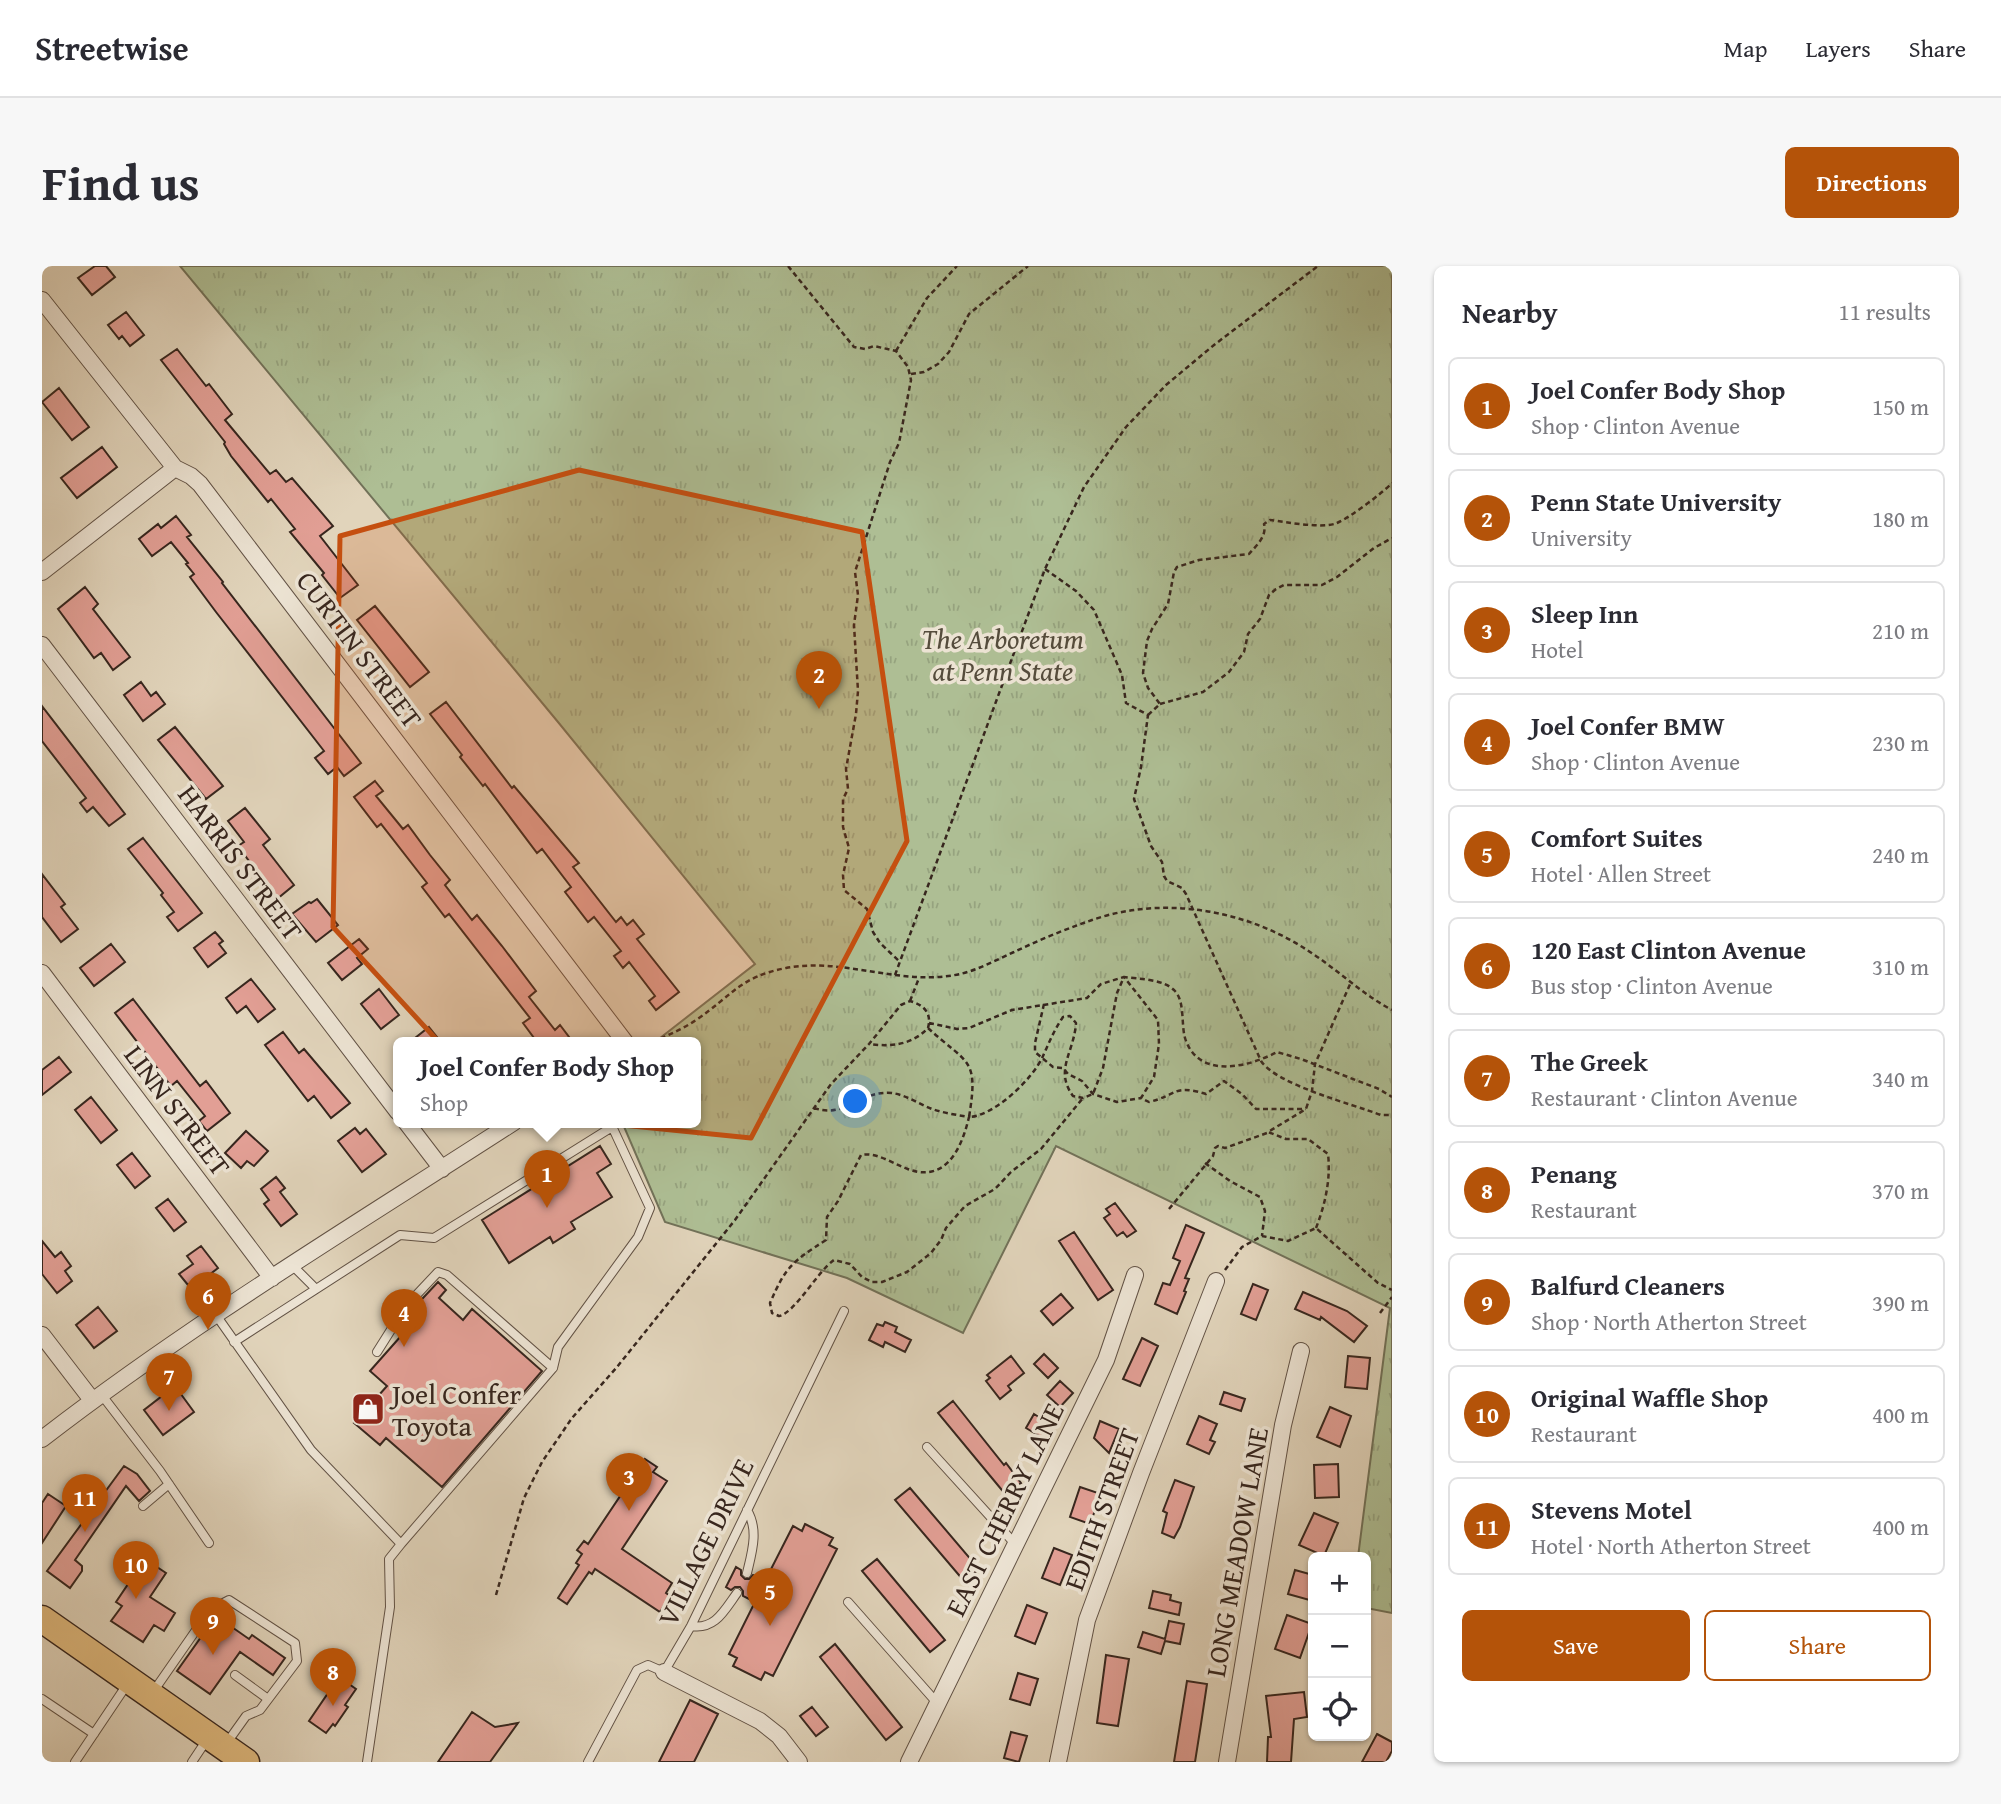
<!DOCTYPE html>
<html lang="en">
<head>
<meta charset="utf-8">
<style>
	:root { --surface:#fff; --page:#f7f7f7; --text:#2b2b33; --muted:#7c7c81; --line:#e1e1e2; --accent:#b45309 }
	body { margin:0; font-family:"Gentium Book Plus",serif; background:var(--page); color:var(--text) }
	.controls { position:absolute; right:21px; bottom:21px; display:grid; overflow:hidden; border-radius:10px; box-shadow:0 2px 5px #0004 }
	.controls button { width:63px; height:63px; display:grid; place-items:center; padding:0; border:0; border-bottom:2px solid var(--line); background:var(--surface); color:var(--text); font:35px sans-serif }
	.you { position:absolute; left:814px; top:836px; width:24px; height:24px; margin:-18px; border:5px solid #fff; border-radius:50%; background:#1a73e8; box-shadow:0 0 0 10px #1a73e833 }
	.badge { display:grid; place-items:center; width:46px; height:46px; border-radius:50%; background:var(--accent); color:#fff; font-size:23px; font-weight:700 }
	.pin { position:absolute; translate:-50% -58px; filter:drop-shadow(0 2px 4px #0008) }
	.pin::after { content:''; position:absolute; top:37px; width:24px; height:21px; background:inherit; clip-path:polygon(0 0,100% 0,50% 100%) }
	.popup { position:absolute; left:351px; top:771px; width:308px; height:91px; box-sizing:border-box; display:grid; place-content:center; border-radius:10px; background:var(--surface); filter:drop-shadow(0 2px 5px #0005); font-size:23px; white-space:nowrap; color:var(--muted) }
	.popup b { font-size:26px; color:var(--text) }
	.popup::after { content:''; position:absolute; left:50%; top:100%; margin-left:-14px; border:14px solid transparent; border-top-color:var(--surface) }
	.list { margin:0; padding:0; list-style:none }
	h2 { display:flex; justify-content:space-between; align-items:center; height:91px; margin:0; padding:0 28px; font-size:30px }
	h2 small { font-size:23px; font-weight:400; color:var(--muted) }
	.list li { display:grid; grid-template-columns:46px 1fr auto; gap:21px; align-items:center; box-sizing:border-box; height:98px; margin:0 14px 14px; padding:0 14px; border:2px solid var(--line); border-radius:10px }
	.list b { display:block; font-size:26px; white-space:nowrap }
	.list p { margin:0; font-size:23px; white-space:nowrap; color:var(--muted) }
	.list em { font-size:23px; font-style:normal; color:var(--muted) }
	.actions { display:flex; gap:14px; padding:21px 28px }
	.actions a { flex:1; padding:16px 0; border:2px solid var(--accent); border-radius:10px; text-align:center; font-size:24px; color:var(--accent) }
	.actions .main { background:var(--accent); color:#fff }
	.icon { flex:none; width:38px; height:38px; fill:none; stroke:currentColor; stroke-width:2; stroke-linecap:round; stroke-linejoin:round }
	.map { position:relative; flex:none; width:1350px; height:1496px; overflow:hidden; border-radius:10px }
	header { display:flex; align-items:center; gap:42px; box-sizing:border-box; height:98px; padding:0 35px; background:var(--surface); border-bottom:2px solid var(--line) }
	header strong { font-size:33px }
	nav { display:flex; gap:38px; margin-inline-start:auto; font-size:24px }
	.intro { display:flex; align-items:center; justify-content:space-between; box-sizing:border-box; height:168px; padding:0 42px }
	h1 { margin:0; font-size:49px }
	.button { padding:18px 32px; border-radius:10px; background:var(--accent); color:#fff; font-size:24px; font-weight:700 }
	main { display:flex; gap:42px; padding:0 42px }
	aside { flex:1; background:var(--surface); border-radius:10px; box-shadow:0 2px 5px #0004 }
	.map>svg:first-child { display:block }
	.park { fill:url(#park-tufts); stroke:#727259; stroke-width:2 }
	.building { fill:#e29f95; stroke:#37261e; stroke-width:2 }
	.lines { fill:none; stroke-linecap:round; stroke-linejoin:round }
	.service-casing { stroke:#625245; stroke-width:10 }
	.minor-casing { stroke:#625245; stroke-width:18 }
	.primary-casing { stroke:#37261e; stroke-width:29 }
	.path { stroke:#37261e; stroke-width:2.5; stroke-dasharray:5 3.5; stroke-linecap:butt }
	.service { stroke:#ece3d3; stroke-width:8 }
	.minor { stroke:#ece3d3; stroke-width:16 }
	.primary { stroke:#e0ba7e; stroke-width:26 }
	.marked { fill:#c54f10; fill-opacity:0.2; stroke:#c54f10; stroke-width:5; stroke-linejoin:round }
	.labels { text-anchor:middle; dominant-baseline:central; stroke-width:7; stroke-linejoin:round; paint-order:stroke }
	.park-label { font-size:28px; font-style:italic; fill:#554c3c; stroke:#ece3d3 }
	.street-label { font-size:28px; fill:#37261e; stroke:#ece3d3 }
	.poi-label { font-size:28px; fill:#37261e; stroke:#ece3d3; text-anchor:start }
</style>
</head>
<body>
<header>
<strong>Streetwise</strong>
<nav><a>Map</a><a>Layers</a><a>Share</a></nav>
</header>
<div class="intro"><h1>Find us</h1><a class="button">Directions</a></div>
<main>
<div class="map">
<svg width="1350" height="1496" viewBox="0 0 1350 1496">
	<defs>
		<pattern id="park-tufts" width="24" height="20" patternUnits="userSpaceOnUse" patternTransform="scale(1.75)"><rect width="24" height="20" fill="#aebe94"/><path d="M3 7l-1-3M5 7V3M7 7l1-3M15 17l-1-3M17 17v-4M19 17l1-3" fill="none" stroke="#96a37f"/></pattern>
	</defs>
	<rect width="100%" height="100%" fill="#e1d4bb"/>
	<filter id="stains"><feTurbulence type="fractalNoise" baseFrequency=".00286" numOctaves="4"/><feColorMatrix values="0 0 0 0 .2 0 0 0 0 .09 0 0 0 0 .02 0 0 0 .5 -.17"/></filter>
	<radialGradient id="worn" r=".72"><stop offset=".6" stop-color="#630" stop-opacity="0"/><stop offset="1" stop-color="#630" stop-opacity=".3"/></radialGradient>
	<path class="park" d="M138,0h1212v1347l-26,-5v-51h-8l32,-249 -334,-162 -93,187 -116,-55 -182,-56 -43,-100h74v-80h-41l100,-78 -197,-242z"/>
	<path class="building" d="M53,0h11l9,11 -23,18 -14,-17z
		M84,46l18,23 -14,11 -8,-10 -3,3 -11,-14z
		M135,83l29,37 3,-2 23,30 -7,6 45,54 6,-4 10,12 6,-4 41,48 -13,10 38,49 -18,13 -18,-23 2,-2 -34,-41 5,-3 -24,-30 -3,3 -25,-31 -12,-15 -7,-12 1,-2 -64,-82z
		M17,122l30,39 -17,13 -30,-38z
		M60,181l15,20 -40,31 -16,-20z
		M134,250l15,19 -4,2 36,45 -1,1 139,180 -17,13 -7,-9 -9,7 -13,-16 9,-7 -108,-139 -26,-35 4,-3 -8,-10 2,-1 -17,-21 -19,14 -13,-17 19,-15 3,4z
		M43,321l13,17 -5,5 37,48 -17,13 -12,-17 -7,5 -36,-49z
		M333,340l54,66 -19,15 -53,-67z
		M99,416l10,14 5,-4 9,12 -22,17 -19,-26z
		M404,436l66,86 2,-2 65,77 -6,4 43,55 5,-5 6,8 6,-5 11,14 -7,5 42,53 -23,18 -7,-9 6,-5 -26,-34 -6,6 -9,-12 7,-5 -27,-34 -6,5 -23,-30 6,-5 -29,-38 -5,4 -52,-69 -2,2 -23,-29 2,-2 -32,-41z
		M0,440l83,108 -16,12 -16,-19 -6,5 -7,-9 6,-5 -44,-57z
		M133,461l48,59 -17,13 -48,-59z
		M333,515l8,10 -7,5 27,33 5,-4 22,30 20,25 -5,5 27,35 5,-5 25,31 34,45 -7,6 26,33 5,-5 9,12 -5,5h-27l-14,-19 7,-5 -81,-104 -4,3 -23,-30 5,-4 -46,-59 -4,3 -23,-30z
		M203,542l25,31 -7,6 31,40 -17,14 -39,-53 6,-4 -16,-21z
		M101,572l59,75 -24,18 -11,-14 7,-5 -13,-17 2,-2 -35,-44z
		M0,608l23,30 -4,3 17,22 -17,13 -19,-25z
		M275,633l21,26 -22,17 -24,-28 17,-12 2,1z
		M173,666l8,9 -4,3 7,9 -18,14 -14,-19z
		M317,673l9,10 -11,9 5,6 -20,16 -14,-17z
		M69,678l14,18 -31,24 -14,-18z
		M209,713l24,30 -17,13 -12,-16 -9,7 -11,-15z
		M337,723l20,26 -18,14 -20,-25z
		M91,733l67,87 6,-5 24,32 -23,18 -8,-10 6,-5 -28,-35 -6,5 -56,-73z
		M387,761l12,15h-31z
		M241,766l16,21 5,-4 46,54 -19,15 -17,-22 -6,5 -43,-56z
		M17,791l12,15 -29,23v-25z
		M49,831l26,33 -16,13 -26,-33z
		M313,862l5,6 6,-5 20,25 -24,18 -24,-31z
		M204,865l22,20 -14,15 -7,-5 -6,7 -16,-15z
		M558,880l11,18 -14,9 15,24 -41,25 4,7 -22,14 -3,-6 -41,26 -27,-43z
		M90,887l18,23 -15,12 -18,-23z
		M234,911l9,11 -5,4 17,22 -16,12 -17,-22 5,-4 -8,-11z
		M126,933l18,23 -12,9 -18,-23z
		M1073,937l21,28 -9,6 -4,-5 -6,4 -13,-18 6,-4 -4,-5z
		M1144,959l18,8 -19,45 4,1 -5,12 2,1 -9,22 -22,-10 8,-21 7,2 10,-24 -7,-3z
		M1032,966l39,58 -15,10 -39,-59z
		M0,975l13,16 6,-5 10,14 -6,5 7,10 -15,12 -15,-19z
		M159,980l17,22 -14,11 -3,-4 -13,10 -9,-11 14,-10 -6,-8z
		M396,1016l8,8 -7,8 24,22 9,-11 70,62 -100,116 -56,-49 -6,7 -26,-22 33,-37 -17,-15 46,-52 -7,-6z
		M1211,1018l15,6 -12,30 -15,-6z
		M1261,1026l44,19 20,15 -13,16 -33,-25 -1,3 -25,-11z
		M1019,1028l12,14 -20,17 -12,-14z
		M56,1041l19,24 -23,17 -18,-23z
		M843,1056l12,5 -2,5 16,8 -6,12 -20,-10 -2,5 -14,-7 8,-16 6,2z
		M1100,1072l16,8 -18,40 -17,-7z
		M1002,1088l14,14 -10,10 -14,-14z
		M969,1090l13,17 -16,13 3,4 -11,9 -14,-18 4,-3 -3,-3z
		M1306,1090l22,2 -3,31 -22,-2z
		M1018,1115l13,12 -13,14 -13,-12z
		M133,1120l19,26 -31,23 -19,-25z
		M1182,1126l21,7 -4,12 -21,-7z
		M911,1135l51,64 2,-2 15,20 -15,12 -68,-82z
		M1288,1141l21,9 -11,31 -23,-10z
		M992,1148l16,10 -9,13 -15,-9z
		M1157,1150l18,8 -7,16 5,2 -6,12 -22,-10z
		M1058,1155l19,8 -10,24 -15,-15z
		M603,1193l12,8 -4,5 14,9 -45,68 50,34 -6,10 4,3 -10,16 -65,-43 -3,5 -3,-2 -22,32 -9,-6 21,-33 -3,-2 6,-9 -5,-4 7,-9 4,3z
		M1296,1198l1,33 -24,1 -1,-33z
		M82,1200l13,8 13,17 -11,10 -13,-15 -51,74 7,6v5l-12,17 -23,-17z
		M1133,1214l19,7 -14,40 -6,11 -12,-5 5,-20 -4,-2z
		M1038,1221l21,7 -11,30 -20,-7z
		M868,1222l69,81 -15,12 -69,-81z
		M6,1228l18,12 -24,37v-40z
		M1272,1247l24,10 -14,33 -25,-11z
		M763,1258l28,14 -4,7 8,4 -64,127 -8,-4 -4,8 -28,-14 4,-8 -8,-4 26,-52 -12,-6v-5l-3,-4h-5l-4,3 -5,-3 10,-20 5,3v5l4,4h4l4,-4 12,6 28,-55 9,5z
		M1012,1282l18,7 -12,30 -18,-7z
		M103,1293l21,14 -16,24 25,16 -11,18 -10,-6 -11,17 -32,-21 11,-15 -6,-4z
		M835,1293l68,81 -15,12 -68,-81z
		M1253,1304l18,5v26l-25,-7z
		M1111,1325l18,4 -1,5 11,3 -2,12 -30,-7z
		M985,1339l20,8 -12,31 -20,-8z
		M1245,1349l25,9 -12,34 -25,-9z
		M174,1350l33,23 3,-4 33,23 -12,17 -33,-23 -30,42 -33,-23z
		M1127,1355l15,3 -4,20 -15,-3 -4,13 -23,-7 5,-15 22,7z
		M793,1378l67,83 -16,13 -66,-83z
		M1064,1389l23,4 -11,67 -21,-3z
		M976,1407l20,6 -8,26 -20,-6z
		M297,1411l17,12 -11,16 3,2 -13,19 -2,-2 -7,9 -17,-12z
		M1145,1415l20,3 -6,40 -6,38h-21z
		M1262,1426l3,25 -13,2 -3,43h-24l1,-25h3l-5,-41z
		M648,1434l28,14 -24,48h-35z
		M770,1441l16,20 -12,9 -16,-20z
		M430,1446l23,15 23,-4 -28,39h-52z
		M969,1466l16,4 -8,26 -15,-4z
		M1335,1468l15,8v9l-6,11h-24z"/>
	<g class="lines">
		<defs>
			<path id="service" d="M250,999l24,24
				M174,1049l95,135 90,94 152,-176 5,-21 80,-110 12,-29 -40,-86
				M192,1076l166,-107 34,3 178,-111
				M335,1086l29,-46 32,-34 9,3 106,93
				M59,1128l59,77 49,72
				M885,1181l89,98
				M101,1240l26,-22
				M705,1307c5,-21 12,-43 0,-63
				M806,1336l90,102
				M649,1360c24,4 33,-15 46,-33
				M193,1409l33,24
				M111,1426l57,-82 19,-10 66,43 2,18 -37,49 -14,6 -20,28
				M0,1433l52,35
				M33,1496l53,-79
				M150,1496l16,-24
				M325,1496l23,-155 -1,-48 12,-15
				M546,1496l49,-92 11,-5 16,7 27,-46 153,-315"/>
			<path id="minor" d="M0,34l133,168 16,8 9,8 425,558
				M0,306l133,-104
				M0,379l356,467
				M0,707l230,305
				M364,856l36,47
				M0,1069l50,65
				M0,1173c150,-116 313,-214 472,-317
				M622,1406l96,49 19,15 20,26
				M867,1496l197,-402 29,-85
				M1016,1496l29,-142 54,-147 75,-192
				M1185,1496l56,-337 18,-74"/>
			<path id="primary" d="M0,1353l204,143"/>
		</defs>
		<use href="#service" class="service-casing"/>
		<use href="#minor" class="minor-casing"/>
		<use href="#primary" class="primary-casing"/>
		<path class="path" d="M746,0l66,81 11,2 9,-3 22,5 12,16 3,13 -12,63 -9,19 -35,110 3,23 -4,30 4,66 -2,23 -10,55 2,20 -5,10v28l6,21 -6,27 1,15 23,19 6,23 7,11 19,18
			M854,85l31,-53 30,-32
			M869,108l13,-2 14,-8 11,-12 20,-38 59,-48
			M1003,303l31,22 18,19 28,65 4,28 22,12 -7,52 -7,32 17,47 11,16 2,14 3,5 15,7 4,6 75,167c16,24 91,43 120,54h11
			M1118,438l43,-12 26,-20 15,-20 4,-18 12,-15 9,-24 7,-6 8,-4h38l15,-8 37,-29 18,-10
			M1106,449l12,-11 -12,-16 -5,-15 4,-32 5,-12 16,-25 6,-32 3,-5 22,-7 50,-6c8,-9 18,-18 15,-30l6,-4c16,2 53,9 67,3 14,-6 44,-29 55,-40
			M853,709l150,-406 39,-82 42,-60 40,-42 48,-40 104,-79
			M868,735l9,-23
			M1002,738l-9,39v9l18,15 10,1 5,6 14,7 11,13 24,8 24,-4
			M887,757l28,6 12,-1 43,-18 75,-12 14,-14 23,-7 34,43 1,24 -5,33 -13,21 8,4c29,-7 24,-18 57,-8l18,-13 18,13 14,15h50
			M886,762c40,37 51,29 41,89 25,-1 64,-38 74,-61 6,-13 11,-26 20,-39l7,-1 6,7c-2,30 -22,47 -3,73l10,2 10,-4 10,-26 14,-75 7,-16c15,2 40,2 51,14 10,11 6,33 10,47 13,42 64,29 92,14l24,7 78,30 13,8
			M611,776c15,-7 30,-13 43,-22 36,-24 43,-43 90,-52 59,-11 115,19 174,6 18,-4 36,-14 54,-22 25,-12 52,-23 78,-32 72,-25 156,-10 218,32 28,18 52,42 82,58
			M772,842c33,11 45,-18 78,-15 14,2 27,11 40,16 12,4 25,6 37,8 -8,34 -25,69 -66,50 -13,-5 -27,-15 -42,-12l-23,46 -11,16 -1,23c-34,22 -40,26 -56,63l2,10 7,3c16,-3 38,-44 55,-56l16,4 12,13 10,5h10l25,-10 24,-19 10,-13 5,-12 19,-22 30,-17 16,-17 30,-23 42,-51
			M1163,897l25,18 30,16 5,14 -3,25
			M1127,943l44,-53 2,-8 3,-2 7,2 42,-15
			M1274,962c9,-23 15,-49 12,-74l-20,-15h-22l-18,-7 38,-23 6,-18 3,-27 36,-82
			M1183,1004l17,-23 20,-11 26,5 28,-13 62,55 14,7
			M1338,1047l12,-16
			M454,1329l28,-97 18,-36 30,-44 45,-51 118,-147 96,-136 38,-40 32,-39 9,-4c14,4 22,12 18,27 -16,17 -37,19 -59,16"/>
		<use href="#service" class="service"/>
		<use href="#minor" class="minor"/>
		<use href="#primary" class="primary"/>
	</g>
	<path class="marked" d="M537,204l283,62 45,309 -156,297 -247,-25 -171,-186 7,-391z"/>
	<defs>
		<symbol id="shop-square" viewBox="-11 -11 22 22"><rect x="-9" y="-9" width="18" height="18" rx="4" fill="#8f2418" stroke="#ece3d3"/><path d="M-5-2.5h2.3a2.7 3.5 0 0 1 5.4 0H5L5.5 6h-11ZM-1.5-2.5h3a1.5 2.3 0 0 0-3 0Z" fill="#fff"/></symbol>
	</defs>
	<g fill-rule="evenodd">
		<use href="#shop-square" x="307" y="1124" width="38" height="38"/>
	</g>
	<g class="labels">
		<g class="park-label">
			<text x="961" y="372">The Arboretum<tspan x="961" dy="32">at Penn State</tspan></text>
		</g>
		<g class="street-label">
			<text transform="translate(318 383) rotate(53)">CURTIN STREET</text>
			<text transform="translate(199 596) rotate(53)">HARRIS STREET</text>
			<text transform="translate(136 844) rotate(53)">LINN STREET</text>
			<text transform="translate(962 1243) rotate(-64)">EAST CHERRY LANE</text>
			<text transform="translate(1059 1243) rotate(-70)">EDITH STREET</text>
			<text transform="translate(663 1276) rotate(-64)">VILLAGE DRIVE</text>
			<text transform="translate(1194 1286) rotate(-80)">LONG MEADOW LANE</text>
		</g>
		<g class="poi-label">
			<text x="350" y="1127">Joel Confer<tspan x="350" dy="32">Toyota</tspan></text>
		</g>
	</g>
	<rect width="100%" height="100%" filter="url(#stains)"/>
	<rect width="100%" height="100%" fill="url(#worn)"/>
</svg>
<div class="controls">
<button>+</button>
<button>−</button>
<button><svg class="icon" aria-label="locate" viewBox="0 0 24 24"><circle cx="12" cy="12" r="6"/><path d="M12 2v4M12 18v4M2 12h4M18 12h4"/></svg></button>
</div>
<div class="you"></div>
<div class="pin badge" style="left:505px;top:942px">1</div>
<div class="popup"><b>Joel Confer Body Shop</b>Shop</div>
<div class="pin badge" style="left:777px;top:443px">2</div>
<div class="pin badge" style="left:587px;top:1245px">3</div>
<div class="pin badge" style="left:362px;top:1081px">4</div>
<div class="pin badge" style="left:728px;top:1360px">5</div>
<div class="pin badge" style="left:166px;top:1064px">6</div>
<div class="pin badge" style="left:127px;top:1145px">7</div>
<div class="pin badge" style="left:291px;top:1440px">8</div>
<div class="pin badge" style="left:171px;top:1389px">9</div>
<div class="pin badge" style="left:94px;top:1333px">10</div>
<div class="pin badge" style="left:43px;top:1266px">11</div>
</div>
<aside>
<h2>Nearby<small>11 results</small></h2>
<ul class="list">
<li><span class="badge">1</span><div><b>Joel Confer Body Shop</b><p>Shop · Clinton Avenue</p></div><em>150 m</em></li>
<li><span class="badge">2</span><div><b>Penn State University</b><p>University</p></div><em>180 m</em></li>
<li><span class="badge">3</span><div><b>Sleep Inn</b><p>Hotel</p></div><em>210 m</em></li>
<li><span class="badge">4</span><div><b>Joel Confer BMW</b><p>Shop · Clinton Avenue</p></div><em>230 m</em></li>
<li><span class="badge">5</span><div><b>Comfort Suites</b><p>Hotel · Allen Street</p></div><em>240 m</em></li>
<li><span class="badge">6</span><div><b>120 East Clinton Avenue</b><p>Bus stop · Clinton Avenue</p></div><em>310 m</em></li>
<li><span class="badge">7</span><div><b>The Greek</b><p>Restaurant · Clinton Avenue</p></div><em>340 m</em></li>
<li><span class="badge">8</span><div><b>Penang</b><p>Restaurant</p></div><em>370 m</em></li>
<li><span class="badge">9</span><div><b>Balfurd Cleaners</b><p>Shop · North Atherton Street</p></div><em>390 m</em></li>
<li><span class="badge">10</span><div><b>Original Waffle Shop</b><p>Restaurant</p></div><em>400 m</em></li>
<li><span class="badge">11</span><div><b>Stevens Motel</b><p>Hotel · North Atherton Street</p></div><em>400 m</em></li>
</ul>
<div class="actions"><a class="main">Save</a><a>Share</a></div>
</aside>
</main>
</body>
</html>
